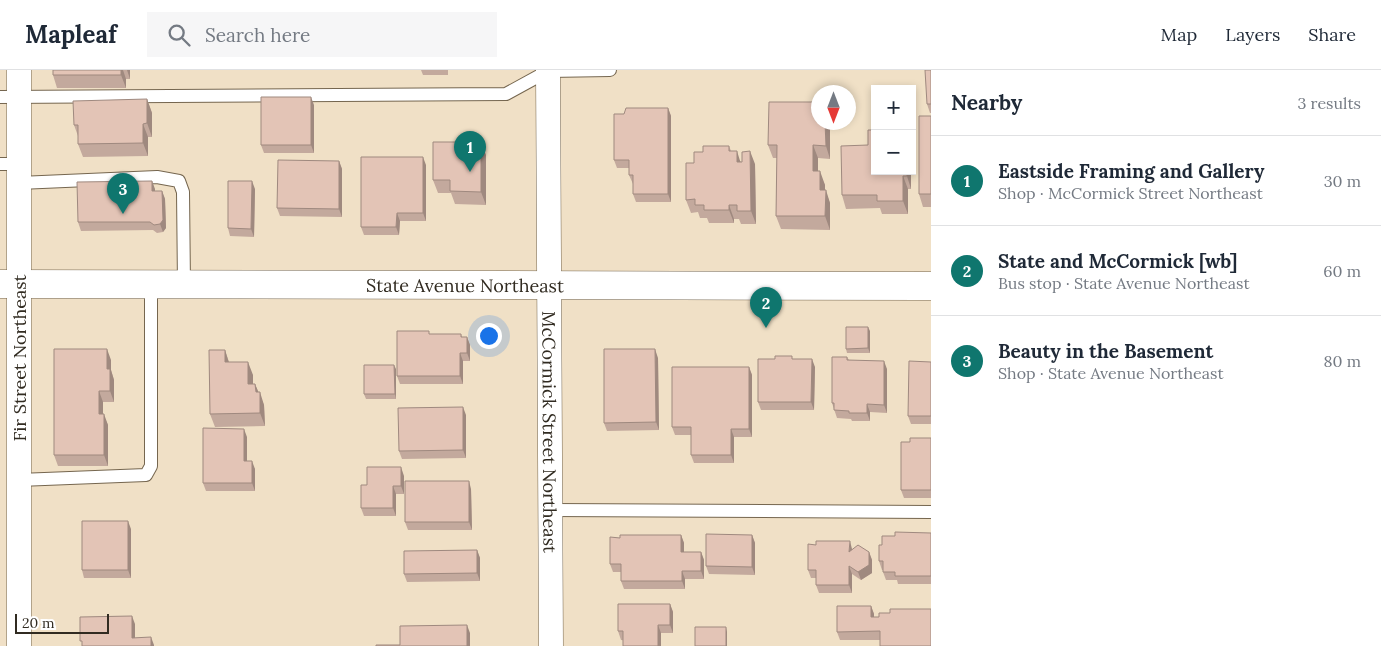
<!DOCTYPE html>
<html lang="en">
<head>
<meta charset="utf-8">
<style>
	:root { --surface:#fff; --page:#f6f6f7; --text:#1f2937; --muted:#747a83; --line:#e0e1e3; --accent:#0f766e }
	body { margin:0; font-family:Lora,serif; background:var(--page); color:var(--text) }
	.controls { position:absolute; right:15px; top:15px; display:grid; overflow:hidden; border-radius:0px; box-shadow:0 2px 8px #0003 }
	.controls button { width:45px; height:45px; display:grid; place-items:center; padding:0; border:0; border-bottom:1px solid var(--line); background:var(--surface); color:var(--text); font:25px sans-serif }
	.compass { position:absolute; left:811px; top:15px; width:45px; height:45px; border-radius:50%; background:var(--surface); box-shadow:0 2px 8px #0003; rotate:180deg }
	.scale { position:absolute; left:15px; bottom:12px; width:94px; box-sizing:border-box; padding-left:5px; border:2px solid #312b21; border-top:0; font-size:14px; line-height:18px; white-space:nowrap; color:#312b21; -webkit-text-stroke:4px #fff; paint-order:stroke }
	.you { position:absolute; left:488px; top:265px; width:18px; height:18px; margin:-12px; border:4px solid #fff; border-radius:50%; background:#1a73e8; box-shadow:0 0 0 8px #1a73e833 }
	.badge { display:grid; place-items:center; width:32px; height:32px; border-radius:50%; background:var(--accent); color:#fff; font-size:16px; font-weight:700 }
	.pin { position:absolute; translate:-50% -41px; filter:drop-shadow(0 1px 2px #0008) }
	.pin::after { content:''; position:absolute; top:26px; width:18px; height:15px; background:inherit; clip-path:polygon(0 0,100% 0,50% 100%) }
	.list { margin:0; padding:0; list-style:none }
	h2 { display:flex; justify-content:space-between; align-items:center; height:65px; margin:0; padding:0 20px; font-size:21px }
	h2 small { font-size:16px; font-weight:400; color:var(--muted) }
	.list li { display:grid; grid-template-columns:32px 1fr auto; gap:15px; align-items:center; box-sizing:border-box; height:90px; padding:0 20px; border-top:1px solid var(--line) }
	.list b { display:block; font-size:19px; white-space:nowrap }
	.list p { margin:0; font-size:16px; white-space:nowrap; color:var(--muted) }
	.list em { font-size:16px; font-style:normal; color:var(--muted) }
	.icon { flex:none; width:28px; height:28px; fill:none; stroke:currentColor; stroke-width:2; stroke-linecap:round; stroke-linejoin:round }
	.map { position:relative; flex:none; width:931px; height:576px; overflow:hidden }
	header { display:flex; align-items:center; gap:30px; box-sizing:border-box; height:70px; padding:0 25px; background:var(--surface); border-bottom:1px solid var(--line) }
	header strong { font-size:24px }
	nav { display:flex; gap:28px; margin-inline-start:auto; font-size:18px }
	.search { width:350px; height:45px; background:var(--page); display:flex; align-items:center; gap:12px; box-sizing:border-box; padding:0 18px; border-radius:0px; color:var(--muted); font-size:19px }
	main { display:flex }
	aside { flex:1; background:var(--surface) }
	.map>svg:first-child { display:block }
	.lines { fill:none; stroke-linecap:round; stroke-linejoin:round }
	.service-casing { stroke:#75664f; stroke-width:14 }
	.minor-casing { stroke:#75664f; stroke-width:25 }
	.primary-casing { stroke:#75664f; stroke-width:29 }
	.service { stroke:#fff; stroke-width:12 }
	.minor { stroke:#fff; stroke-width:24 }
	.primary { stroke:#fff; stroke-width:28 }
	.wall { fill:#c3a99d }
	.shaded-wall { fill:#9f897f }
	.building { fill:#e3c4b6; stroke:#9f897f }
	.labels { text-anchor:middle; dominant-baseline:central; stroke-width:5; stroke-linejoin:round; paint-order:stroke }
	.street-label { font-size:18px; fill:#312b21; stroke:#fff }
</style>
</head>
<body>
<header>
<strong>Mapleaf</strong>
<div class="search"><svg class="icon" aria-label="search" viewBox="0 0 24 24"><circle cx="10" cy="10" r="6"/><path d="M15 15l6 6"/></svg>Search here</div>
<nav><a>Map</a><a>Layers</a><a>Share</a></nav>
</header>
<main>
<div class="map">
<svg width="931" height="576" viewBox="0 0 931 576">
	<rect width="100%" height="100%" fill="#f0e0c6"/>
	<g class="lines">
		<defs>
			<path id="service" d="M0,27l506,-3 42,-23 62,-1
				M0,94h19
				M19,113l138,-6 22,4 4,11 1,93
				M19,410l127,-5 5,-9v-182
				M551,440l380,2"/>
			<g id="minor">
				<path d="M19,0v576"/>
				<path id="s1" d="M548,0l3,576"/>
			</g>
			<g id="primary">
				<path id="s2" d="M0,214l931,2"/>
			</g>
		</defs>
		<use href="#service" class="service-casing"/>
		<use href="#minor" class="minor-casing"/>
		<use href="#primary" class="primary-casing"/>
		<use href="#service" class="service"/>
		<use href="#minor" class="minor"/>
		<use href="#primary" class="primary"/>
	</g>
	<path class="wall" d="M53,0h77v9h-4v9h-69l-4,-13z
		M421,0h27v5h-25z
		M931,0v43h-1l-3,-9z
		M147,29l5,14v24h-4v19l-65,1 -5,-13v-8l-4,-11z
		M314,35v48h-50l-3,-8z
		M668,38l3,8v86h-35l-3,-8v-10l-4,-9v-7h-12l-3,-8 10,-46z
		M931,46v91h-8l-4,-13z
		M818,52h12v37l-12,-1v13l7,14v5l5,13v27l-49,-1 -5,-13 1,-58h-4l-5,-13z
		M729,76l2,5 10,11 14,2 1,60h-15l-2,-5h-5v4h-25l-2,-5h-7l-2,-6 -7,1 -5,-13 17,-48z
		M486,85v50l-31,-1 -4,-11h-13l-5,-13z
		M339,91l3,8v48l-62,-1 -3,-8z
		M426,95v56h-26l-1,14h-35l-3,-8z
		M911,101v18h-3v25h-26l-2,-6 -34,1 -4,-14z
		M152,111l3,10h7l3,8 1,29 -3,4 -6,1 -4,-3 -72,1 -3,-9z
		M255,119l-1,48 -24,-1 -2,-8z
		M870,261v22h-23l-1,-4z
		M430,264h31l1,3h5l3,8v16h-7v23h-63l-3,-8z
		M225,280l4,12 24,13v9h2l9,21 1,21 -50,1 -5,-13z
		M847,287l2,3 38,9v44l-17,-1v9h-18l-1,-2 -14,-1 -5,-15z
		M658,288l1,72 -52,1 -3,-8z
		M793,289l22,8 -1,43h-53l-3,-8z
		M111,290v10l3,10v22h-11v12l5,11v41h-50l-4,-11z
		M931,292v62h-20l-3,-8z
		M749,297l3,8v62h-18v26h-40l-3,-8v-20h-16l-3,-8z
		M396,299v30h-30l-2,-5z
		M466,345v43l-64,1 -3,-8z
		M247,367v24l8,8v22h-49l-3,-8z
		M931,368v60h-27l-3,-8 9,-48z
		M404,406v18h-8v22h-32l-3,-8 6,-23z
		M471,419l1,41h-64l-3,-8z
		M131,459v49h-47l-2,-8z
		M931,463v51h-33l-1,-4h-11l-3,-8v-2h-1l-3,-9 3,-16 13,-9z
		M681,465l3,8v9h17l3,8v19h-19v10h-61l-3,-8v-9h-8l-3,-8 10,-26z
		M752,465l3,8v32l-46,-1 -3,-8z
		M852,479l17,3 3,8v13l-11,7 -9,-6v19h-33l-3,-8v-7h-5l-3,-8z
		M477,480l3,8v23l-73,1 -3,-8z
		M670,534l3,8v21h-12v13l-40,-6 -3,-9z
		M871,536l3,8v3h5l11,-4 -10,27h-40l-3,-8z"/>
	<path class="shaded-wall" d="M121,0h2l3,9v9l-5,-13z
		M127,0h3v9z
		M311,27l3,8v48l-3,-8z
		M147,29l5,14v24l-5,-14z
		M668,38l3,8v86l-3,-8z
		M825,52h5v37l-4,-13z
		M143,54l5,13v19l-5,-13z
		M481,72l5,13v50l-5,-13z
		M813,75l5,13v27l-5,-14z
		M737,81l4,13 -4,-2z
		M750,81l5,13 1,60 -5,-13z
		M423,87l3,8v56l-3,-8z
		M339,91l3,8v48l-3,-8z
		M820,101l5,14v18l-5,-13z
		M907,101h4v18l-4,-13z
		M903,106l5,13v25l-5,-13z
		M152,111l3,8v10l-3,-8z
		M252,111l3,8 -1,48 -3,-8z
		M826,120l4,13v27l-5,-14z
		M162,121l3,8 1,29 -3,4 -3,-8z
		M729,135l5,14v4l-5,-13z
		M397,143l3,8 -1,14 -3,-8z
		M868,257l2,4v22l-2,-5z
		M467,267l3,8v16l-3,-8z
		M107,279l4,11v10l3,10v22l-4,-11 -3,-22z
		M655,279l3,9 1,72 -3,-8z
		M225,280l4,13 -4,-1z
		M460,283l3,8v23l-3,-8z
		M812,289l3,8 -1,43 -3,-8z
		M884,291l3,8v44l-3,-8z
		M248,292l5,13v22l-5,-13z
		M394,295l2,4v30l-1,-5z
		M749,297l3,8v62l-3,-8z
		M255,314l5,12v-4l4,13 1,21 -5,-13 -4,-21z
		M99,321l4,11v23l-4,-11z
		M867,334l3,8v9l-3,-8z
		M463,337l3,8v43l-3,-8z
		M104,344l4,11v41l-4,-11z
		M244,359l3,8v32l-3,-8z
		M731,359l3,8v26l-3,-8z
		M252,391l3,8v22l-3,-8z
		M401,397l3,9v18l-3,-8z
		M469,411l2,8 1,41 -3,-8z
		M393,416l3,8v22l-3,-8z
		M128,451l3,8v49l-3,-8z
		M681,465l3,8v17l-3,-8z
		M752,465l3,8v32l-3,-8z
		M850,471l2,8v11l-3,-8z
		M477,480l3,8v23l-3,-8z
		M701,482l3,8v19l-3,-8z
		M869,482l3,8v13l-11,7 -3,-8z
		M849,496l3,8v19l-3,-8z
		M682,501l3,8v10l-3,-8z
		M670,534l3,8v21l-3,-8z
		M871,536l3,8v11l-3,-8z
		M132,546l3,8v22l-3,-8z
		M467,555l3,8v13h-3z
		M658,555l3,8v13h-3z
		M726,557l1,5v14h-1z
		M151,567l3,8v1h-3z"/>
	<path class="building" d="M53,0h68v5h-68z
		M925,0h6v34h-4z
		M261,27h50v48h-50z
		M147,29v24l-4,1v19l-65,1v-19h-4l-1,-24z
		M769,32h49v20h7l1,24 -13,-1v26h7v19h6l-1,26h-49l1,-71h-9z
		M626,38h42v86h-35v-19h-4v-15h-15v-46h10z
		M919,46h12v78h-12z
		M868,60h7v41h32v5h-4v25h-26v-6h-35l-1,-49 27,-1z
		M433,72h48v50l-31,-1v-11h-17z
		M703,76h26v5h8v11h5v-10l8,-1 1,60h-14v-6h-8v5h-25v-5h-9v-6l-9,1v-37h8v-11h9z
		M361,87h62v56h-26l-1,14h-35z
		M278,90l61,1v48l-62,-1z
		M152,111v10h10l1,29 -3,4 -6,1 -4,-3h-72l-1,-40z
		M228,111h24l-1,48 -23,-1z
		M846,257h22v21l-22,1z
		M397,261h32v3h32v3h6v16h-7v23h-63z
		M54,279h53v20h3v22h-11v23h5v41h-50z
		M604,279h51l1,73 -52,1z
		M209,280h16v12h23v22h7l1,8h4v21l-50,1z
		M775,286h17v3h20l-1,43h-53v-43h17z
		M832,287h15v3l37,1v44l-17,-1v9h-18v-2l-15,-1v-7h-2z
		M909,291l22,1v54h-23z
		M364,295h30l1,29h-31z
		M672,297h77v62h-18v26h-40v-28h-19z
		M463,337v43l-64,1 -1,-43z
		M203,358l41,1v32h8v22h-49z
		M910,368h21v52h-30v-48h9z
		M367,397h34v19h-8v22h-32v-23h6z
		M405,411h64v41h-64z
		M82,451h46v49h-46z
		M895,462l36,1v43h-36v-4h-12v-11h-4v-16h3v-9h13z
		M706,464l46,1v32l-46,-1z
		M620,465h61v17h20v19h-19v10h-61v-17h-11v-27l10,1z
		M816,471h34l-1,11 9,-7 11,7v13l-11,7 -9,-6v19h-33v-15h-8v-26l8,1z
		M477,480v23l-73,1v-23z
		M618,534h52v21h-12v21h-35v-15h-5z
		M837,536h34v11h8v-4h11v-4h41v37h-51v-15l-43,1z
		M132,546v22l19,-1v9h-69v-5h-2v-24z
		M467,555v21h-91v-1h24v-19z
		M695,557h31v19h-31z"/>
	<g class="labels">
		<g class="street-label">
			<text stroke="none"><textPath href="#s2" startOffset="465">State Avenue Northeast</textPath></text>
			<text transform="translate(19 288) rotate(-90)">Fir Street Northeast</text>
			<text stroke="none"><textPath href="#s1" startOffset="362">McCormick Street Northeast</textPath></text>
		</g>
	</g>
</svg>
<div class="controls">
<button>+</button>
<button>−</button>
</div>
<svg class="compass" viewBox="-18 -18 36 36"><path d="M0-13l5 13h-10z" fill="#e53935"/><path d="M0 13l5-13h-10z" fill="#747a83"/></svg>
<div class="scale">20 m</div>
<div class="you"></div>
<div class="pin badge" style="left:470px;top:102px">1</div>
<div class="pin badge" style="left:766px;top:258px">2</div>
<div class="pin badge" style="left:123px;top:144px">3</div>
</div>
<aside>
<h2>Nearby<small>3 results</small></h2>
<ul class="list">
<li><span class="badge">1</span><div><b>Eastside Framing and Gallery</b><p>Shop · McCormick Street Northeast</p></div><em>30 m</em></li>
<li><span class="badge">2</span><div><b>State and McCormick [wb]</b><p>Bus stop · State Avenue Northeast</p></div><em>60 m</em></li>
<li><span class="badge">3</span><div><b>Beauty in the Basement</b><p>Shop · State Avenue Northeast</p></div><em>80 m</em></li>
</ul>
</aside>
</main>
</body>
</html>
